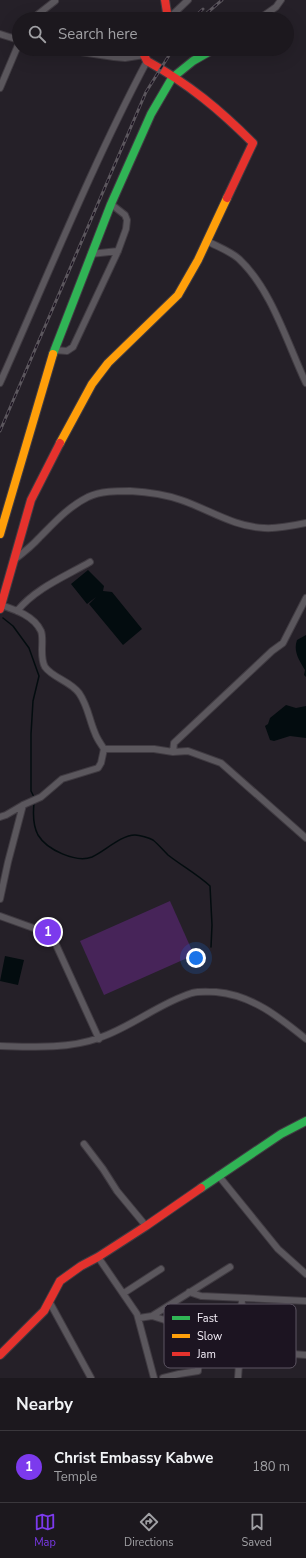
<!DOCTYPE html>
<html lang="en">
<head>
<meta charset="utf-8">
<style>
	:root { --surface:#1c181e; --page:#29252b; --text:#f1f3f6; --muted:#a0a0a4; --line:#3a373c; --accent:#7c3aed }
	body { margin:0; font-family:"Nunito Sans",sans-serif; background:var(--page); color:var(--text) }
	.you { position:absolute; left:196px; top:958px; width:14px; height:14px; margin:-10px; border:3px solid #fff; border-radius:50%; background:#1a73e8; box-shadow:0 0 0 6px #1a73e833 }
	.badge { display:grid; place-items:center; width:26px; height:26px; border-radius:50%; background:var(--accent); color:#fff; font-size:13px; font-weight:700 }
	.pin { position:absolute; translate:-50% -50%; border:2px solid #fff; box-shadow:0 1px 4px #0006 }
	.list { margin:0; padding:0; list-style:none }
	h2 { display:flex; justify-content:space-between; align-items:center; height:52px; margin:0; padding:0 16px; font-size:17px }
	h2 small { font-size:13px; font-weight:400; color:var(--muted) }
	.list li { display:grid; grid-template-columns:26px 1fr auto; gap:12px; align-items:center; box-sizing:border-box; height:72px; padding:0 16px; border-top:1px solid var(--line) }
	.list b { display:block; font-size:15px; white-space:nowrap }
	.list p { margin:0; font-size:13px; white-space:nowrap; color:var(--muted) }
	.list em { font-size:13px; font-style:normal; color:var(--muted) }
	.icon { flex:none; width:22px; height:22px; fill:none; stroke:currentColor; stroke-width:2; stroke-linecap:round; stroke-linejoin:round }
	.map { position:relative; flex:none; width:306px; height:1378px; overflow:hidden }
	.search { position:absolute; background:var(--surface); box-shadow:0 4px 16px #0002; left:12px; right:12px; top:12px; height:44px; display:flex; align-items:center; gap:10px; box-sizing:border-box; padding:0 14px; border-radius:22px; color:var(--muted); font-size:15px }
	.sheet { height:124px; background:var(--surface) }
	nav { display:flex; justify-content:space-around; align-items:center; box-sizing:border-box; height:56px; border-top:1px solid var(--line); background:var(--surface); font-size:11px; color:var(--muted) }
	nav a { display:grid; justify-items:center; gap:2px }
	nav .on { color:var(--accent) }
	.map>svg:first-child { display:block }
	.green { fill:#472459 }
	.water { fill:#030c0f }
	.lines { fill:none; stroke-linecap:round; stroke-linejoin:round }
	.stream { stroke:#030c0f; stroke-width:1.5 }
	.street-casing { stroke:#403b42; stroke-width:8 }
	.fast-casing { stroke:#403b42; stroke-width:10 }
	.slow-casing { stroke:#403b42; stroke-width:10 }
	.jam-casing { stroke:#403b42; stroke-width:10 }
	.street { stroke:#5b575d; stroke-width:6 }
	.fast { stroke:#30b455; stroke-width:8 }
	.slow { stroke:#ff9f0a; stroke-width:8 }
	.jam { stroke:#e5322d; stroke-width:8 }
	.rail-casing { stroke:#5c575e; stroke-width:3 }
	.rail { stroke:#1c1421; stroke-width:1.5; stroke-dasharray:4.5; stroke-linecap:butt }
	.key { fill:#1c1421; stroke:#5d5562; stroke-width:1 }
	.key-label { font-size:11px; fill:#f4eef8 }
</style>
</head>
<body>
<div class="map">
<svg width="306" height="1378" viewBox="0 0 306 1378">
	<rect width="100%" height="100%" fill="#252028"/>
	<path class="green" d="M170,901l24,54 -90,40 -24,-54z"/>
	<path class="water" d="M88,570l16,16 -1,5 9,1 30,37 -19,16 -34,-41 7,-7 -9,7 -16,-20z
		M306,635v42l-2,-2 1,-5c-6,-10 -12,-19 -8,-30z
		M286,705l10,3 10,-2v32l-16,-2 -16,5 -4,-1 -5,-14 3,-2 2,-6z
		M5,956l19,4 -6,25 -18,-4z"/>
	<g class="lines">
		<path class="stream" d="M3,618l10,8 16,22 10,28 -6,25 -2,33v57l3,6
			M34,803c-1,10 -1,23 4,32 9,15 38,28 54,22 13,-6 29,-22 43,-22 5,0 14,3 18,5 5,4 10,10 15,15 14,11 29,19 42,31l2,39 -1,22"/>
		<defs>
			<path id="street" d="M32,19l23,-18
				M168,19l20,-19
				M259,19l17,-12 5,-7
				M0,34l19,6
				M61,49l53,8 11,1 19,-3
				M0,88l19,-45
				M207,241c11,6 23,10 32,18 33,31 48,84 67,124
				M91,254l27,-3
				M54,350l13,1 6,-4 45,-96 8,-22 1,-9 -2,-5 -14,-11
				M0,383c48,-108 92,-218 147,-322
				M14,560c9,-7 18,-14 25,-22 16,-16 29,-31 49,-41 13,-6 28,-6 42,-6 17,1 34,3 51,9 27,9 53,27 83,28 14,1 28,-2 42,-5
				M17,611c19,-23 47,-34 73,-49
				M104,749h50l19,3 15,-1 33,12 85,75
				M173,752l1,-9 98,-92 11,-8 23,-45
				M0,817l6,-2 17,-10 18,-8 21,-18 36,-11 3,-5 3,-14c-3,-5 -7,-10 -9,-16 -6,-14 -7,-27 -16,-40 -9,-12 -26,-15 -34,-26 -3,-5 -3,-11 -3,-17 0,-6 1,-14 -1,-19 -7,-15 -25,-21 -40,-26
				M0,899l8,-37 15,-57
				M0,916l39,14 14,8 46,101
				M0,1046c33,1 68,3 99,-8 33,-11 60,-35 93,-45 8,-2 16,-1 24,-1 36,3 63,25 90,47
				M84,1144l19,25 14,22 29,35
				M218,1175l60,74 28,25
				M98,1257l39,57 17,64
				M189,1292l12,4 105,5
				M124,1293l37,-24
				M49,1301l42,77
				M152,1316l78,-49
				M139,1318l13,-2 45,14 3,5 -2,36 -19,3 -16,4
				M240,1350l66,5
				M238,1378l2,-28 2,-52"/>
			<path id="fast" d="M53,354l58,-150 40,-90 21,-36 21,-17 21,-12
				M201,1188l80,-54 25,-13"/>
			<path id="slow" d="M60,443l32,-59 16,-21 70,-68 20,-35 29,-62
				M0,534l53,-180"/>
			<path id="jam" d="M165,0l3,19
				M146,49l-2,6 3,6c42,23 73,49 106,82l-26,55
				M0,609l31,-109 29,-57
				M0,1355l44,-44 16,-30 21,-15 17,-9 48,-31 55,-38"/>
		</defs>
		<use href="#street" class="street-casing"/>
		<use href="#fast" class="fast-casing"/>
		<use href="#slow" class="slow-casing"/>
		<use href="#jam" class="jam-casing"/>
		<use href="#street" class="street"/>
		<use href="#fast" class="fast"/>
		<use href="#slow" class="slow"/>
		<use href="#jam" class="jam"/>
		<defs>
			<path id="rail" d="M192,19l11,-10
				M200,19l22,-19
				M0,431l146,-339 27,-43"/>
		</defs>
		<use href="#rail" class="rail-casing"/>
		<use href="#rail" class="rail"/>
	</g>
	<rect x="164" y="1304" width="132" height="64" rx="6" class="key"/>
	<rect x="172" y="1316" width="18" height="4" fill="#30b455"/>
	<rect x="172" y="1334" width="18" height="4" fill="#ff9f0a"/>
	<rect x="172" y="1352" width="18" height="4" fill="#e5322d"/>
	<g class="key-label">
		<text x="197" y="1322">Fast</text>
		<text x="197" y="1340">Slow</text>
		<text x="197" y="1358">Jam</text>
	</g>
</svg>
<div class="you"></div>
<div class="pin badge" style="left:48px;top:932px">1</div>
<div class="search"><svg class="icon" aria-label="search" viewBox="0 0 24 24"><circle cx="10" cy="10" r="6"/><path d="M15 15l6 6"/></svg>Search here</div>
</div>
<section class="sheet">
<h2>Nearby<small></small></h2>
<ul class="list">
<li><span class="badge">1</span><div><b>Christ Embassy Kabwe</b><p>Temple</p></div><em>180 m</em></li>
</ul>
</section>
<nav>
<a class="on"><svg class="icon" aria-label="map" viewBox="0 0 24 24"><path d="M3 6l6-2 6 2 6-2v14l-6 2-6-2-6 2zM9 4v14M15 6v14"/></svg>Map</a>
<a><svg class="icon" aria-label="directions" viewBox="0 0 24 24"><path d="M12 3l9 9-9 9-9-9zM9 14v-3h6M13 9l2 2-2 2"/></svg>Directions</a>
<a><svg class="icon" aria-label="saved" viewBox="0 0 24 24"><path d="M7 4h10v16l-5-4-5 4z"/></svg>Saved</a>
</nav>
</body>
</html>
